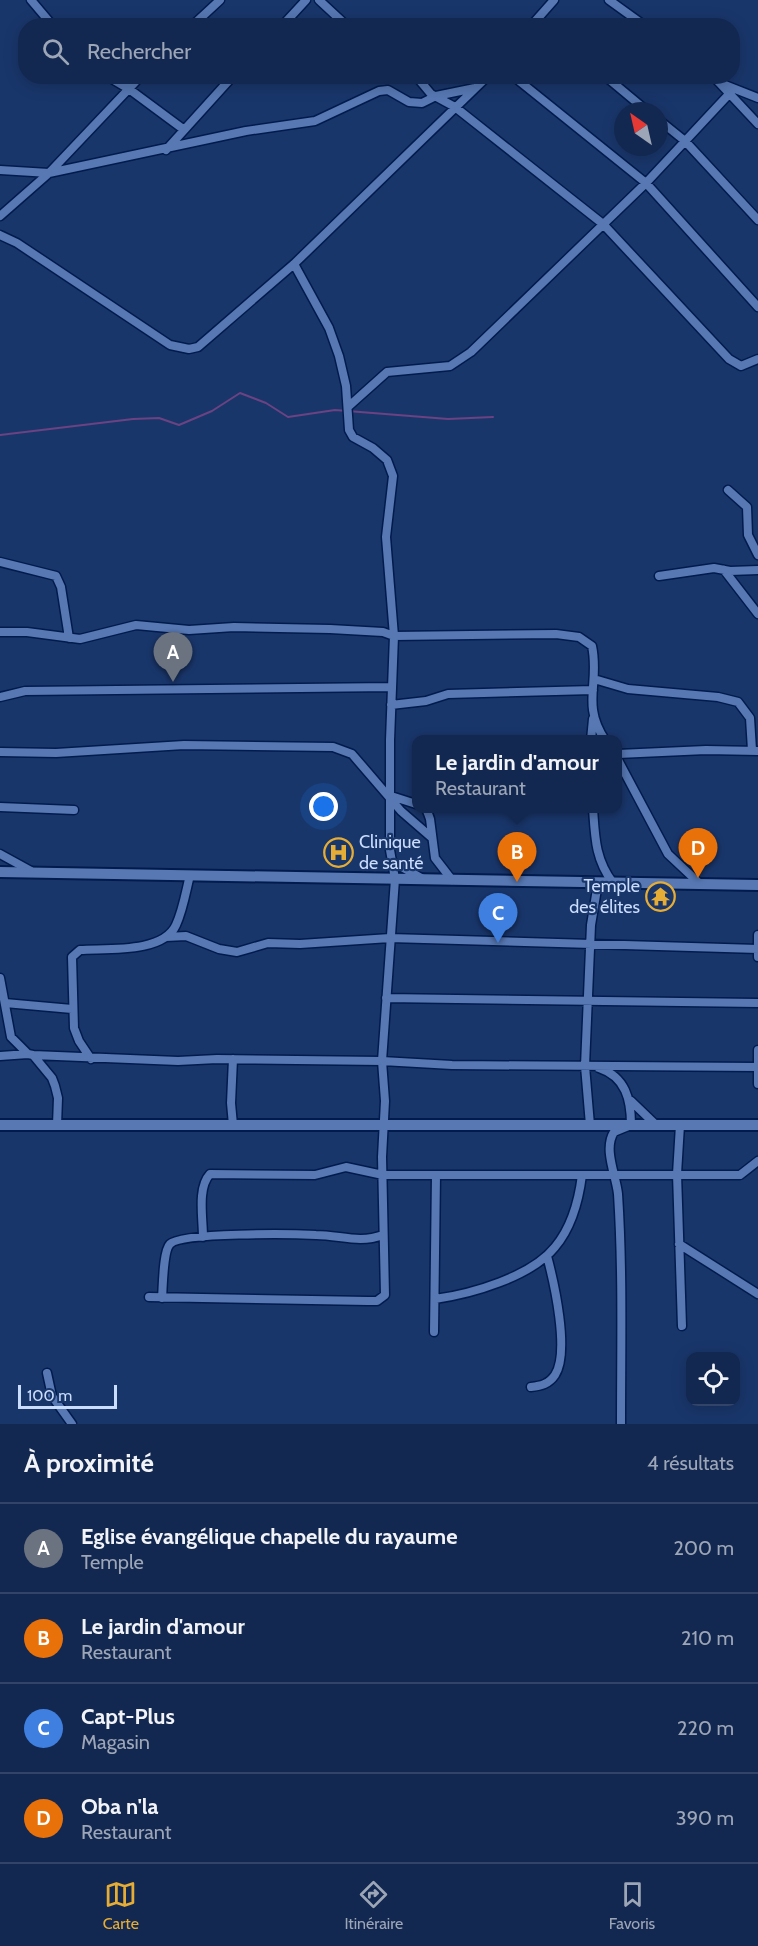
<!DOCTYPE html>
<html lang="fr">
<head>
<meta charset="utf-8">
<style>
	:root { --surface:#132850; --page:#20345a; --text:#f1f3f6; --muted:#9da6b7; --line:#324467; --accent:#e6ad36 }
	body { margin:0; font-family:Cabin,sans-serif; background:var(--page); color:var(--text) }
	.controls { position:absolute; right:18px; bottom:18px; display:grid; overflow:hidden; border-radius:12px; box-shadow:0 3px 15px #0003 }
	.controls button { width:54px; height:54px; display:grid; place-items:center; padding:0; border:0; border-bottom:2px solid var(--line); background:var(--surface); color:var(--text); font:30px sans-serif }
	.compass { position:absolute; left:614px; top:102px; width:54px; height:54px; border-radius:50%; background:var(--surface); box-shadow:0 3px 15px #0003; rotate:326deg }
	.scale { position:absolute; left:18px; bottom:15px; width:99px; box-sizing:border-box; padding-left:6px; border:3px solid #caddfe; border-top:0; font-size:16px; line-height:21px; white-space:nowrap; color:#caddfe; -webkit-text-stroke:4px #19366b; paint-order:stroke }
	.you { position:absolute; left:324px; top:807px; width:21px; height:21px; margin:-15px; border:4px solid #fff; border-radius:50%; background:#1a73e8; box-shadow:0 0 0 9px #1a73e833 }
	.badge { display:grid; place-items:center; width:39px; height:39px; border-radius:50%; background:var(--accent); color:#fff; font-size:20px; font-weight:700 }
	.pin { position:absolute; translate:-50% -50px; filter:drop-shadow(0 2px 3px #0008) }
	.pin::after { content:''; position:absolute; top:32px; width:21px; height:18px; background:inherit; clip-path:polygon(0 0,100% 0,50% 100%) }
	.popup { position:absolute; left:412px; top:735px; width:210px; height:78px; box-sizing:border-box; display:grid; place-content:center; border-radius:12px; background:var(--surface); filter:drop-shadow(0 2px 4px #0005); font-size:20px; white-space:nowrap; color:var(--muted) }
	.popup b { font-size:22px; color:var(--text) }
	.popup::after { content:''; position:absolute; left:50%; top:100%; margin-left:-12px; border:12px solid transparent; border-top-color:var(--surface) }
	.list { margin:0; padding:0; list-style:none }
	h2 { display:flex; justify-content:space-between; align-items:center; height:78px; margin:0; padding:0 24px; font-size:26px }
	h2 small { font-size:20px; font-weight:400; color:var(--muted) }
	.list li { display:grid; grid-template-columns:39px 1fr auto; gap:18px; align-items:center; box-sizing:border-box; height:90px; padding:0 24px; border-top:2px solid var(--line) }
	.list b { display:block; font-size:22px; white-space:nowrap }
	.list p { margin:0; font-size:20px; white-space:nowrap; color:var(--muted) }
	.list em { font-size:20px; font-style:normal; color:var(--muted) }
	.icon { flex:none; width:33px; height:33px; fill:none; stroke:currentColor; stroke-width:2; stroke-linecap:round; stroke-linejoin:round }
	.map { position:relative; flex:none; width:758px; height:1424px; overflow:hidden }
	.search { position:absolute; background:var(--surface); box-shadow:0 3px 15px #0003; left:18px; right:18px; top:18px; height:66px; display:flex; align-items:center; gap:15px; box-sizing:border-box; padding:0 21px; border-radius:24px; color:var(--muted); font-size:22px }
	.sheet { height:438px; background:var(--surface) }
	nav { display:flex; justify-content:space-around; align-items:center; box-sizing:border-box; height:84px; border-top:2px solid var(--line); background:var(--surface); font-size:16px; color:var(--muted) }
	nav a { display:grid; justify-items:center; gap:3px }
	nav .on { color:var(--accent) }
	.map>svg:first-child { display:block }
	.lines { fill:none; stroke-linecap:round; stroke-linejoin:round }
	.stream { stroke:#6b4282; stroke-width:2 }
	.minor-casing { stroke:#021b4d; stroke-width:11 }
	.tertiary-casing { stroke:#021b4d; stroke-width:14 }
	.minor { stroke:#5778b3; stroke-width:8 }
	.tertiary { stroke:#5778b3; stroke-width:10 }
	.labels { text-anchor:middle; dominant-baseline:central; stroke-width:4.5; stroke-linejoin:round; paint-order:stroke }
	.poi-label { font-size:18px; fill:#caddfe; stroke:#19366b; text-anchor:start }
</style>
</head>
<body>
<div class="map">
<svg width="758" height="1424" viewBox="0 0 758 1424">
	<rect width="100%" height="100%" fill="#19366b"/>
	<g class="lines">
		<path class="stream" d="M0,435l133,-16 26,-1 20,7 33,-14 28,-18 26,10 22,14 47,-7 113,9 45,-2"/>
		<defs>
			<path id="minor" d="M31,0l22,26
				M319,0l28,26
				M609,0l36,26
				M192,26l28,-26
				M282,26l24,-26
				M531,26l23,-26
				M107,76l22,13 54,40
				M416,76l15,18 24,13 148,117 126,135 12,7 17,-7
				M513,76l133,107 112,124
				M605,76l42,35
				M713,76l45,48
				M725,85l33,13
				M659,120l26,21 73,79
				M166,150l67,-74
				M0,170l49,3 197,-42 69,-10 64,-30 9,-1 21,12 13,1 14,-7 39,-8
				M0,216l49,-43 92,-97
				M0,235l17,8 153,102 19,4 9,-2 96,-83 194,-188
				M349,406l38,-34 63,-6 21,-14 175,-169 84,-90
				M728,490l19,17 1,28 10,20
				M0,562l56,14 5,11 8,51
				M724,570l34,44
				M659,576l55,-8 16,3 28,-1
				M0,632h27l53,7 56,-14 53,5 45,-3 96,2 53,3 11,4 162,-2 23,3 13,9c8,37 -11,58 13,94
				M594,679l34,10 90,8 20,5 12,16 2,32
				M0,697l25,-6 367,-4
				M391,705l35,-4 22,-7 145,-4
				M591,740l2,-21
				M0,752l56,1 128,-8 149,2 19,7 49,57 30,26
				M618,754l88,-4 52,1
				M618,760l50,94 32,30
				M391,796l25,8
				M0,807l74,3
				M426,808l4,11 5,39 17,22
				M593,808c2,29 2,51 20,75
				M0,854l31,17
				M391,861l32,18
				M758,935v22
				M166,937l20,-1 33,13 18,3 31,-9 32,1 90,-6 368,11
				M0,978l11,59 17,17 5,1 19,23 3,8 3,12 -1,27
				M386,998l372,5
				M5,1003l67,6
				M758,1050v34
				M33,1055l145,6 39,-2 165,2 70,4 306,2
				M0,1056l28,-2
				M91,1059l-12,-18 -5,-13 -2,-71 8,-7c24,-2 83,4 96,-25 7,-15 10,-34 14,-50
				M233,1059l-2,44 2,22
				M599,1068c27,9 32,32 32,57l-17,7c-11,17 2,43 4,62 5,77 3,153 3,230
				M631,1101l25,24
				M590,1125l-5,-59 6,-141 7,-42
				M680,1125l-3,49 5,152
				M203,1237c0,-19 -6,-49 7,-63l105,1 31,-8 37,8h357l18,-14
				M679,1244l79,50
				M149,1297l219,4h9l8,-6 -3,-138 3,-56 -3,-40 13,-182 -5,-29v-110l4,-104 -8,-99 7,-61 -6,-16 -14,-12 -20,-11 -4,-7 -3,-44 -7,-30 -10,-28 -35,-64
				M162,1298c1,-12 1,-47 8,-54 11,-12 124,-10 146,-9 24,0 43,9 67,0
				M435,1299c36,-5 96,-22 120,-52 16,-19 24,-48 27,-72
				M434,1332l2,-157
				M47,1373l5,23 20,28
				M531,1387c10,-1 18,-3 24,-12 15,-23 -1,-93 -8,-119"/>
			<path id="tertiary" d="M0,872l758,13
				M0,1125h758"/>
		</defs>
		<use href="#minor" class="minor-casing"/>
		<use href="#tertiary" class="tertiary-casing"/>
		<use href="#minor" class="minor"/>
		<use href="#tertiary" class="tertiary"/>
	</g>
	<defs>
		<symbol id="hospital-ring" viewBox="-11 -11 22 22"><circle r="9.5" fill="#19366b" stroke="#e6ad36" stroke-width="1.5"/><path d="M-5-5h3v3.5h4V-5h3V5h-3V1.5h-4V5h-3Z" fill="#e6ad36"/></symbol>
		<symbol id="temple-ring" viewBox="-11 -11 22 22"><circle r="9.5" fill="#19366b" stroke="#e6ad36" stroke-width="1.5"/><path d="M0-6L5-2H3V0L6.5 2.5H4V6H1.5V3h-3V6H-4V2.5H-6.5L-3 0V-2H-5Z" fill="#e6ad36"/></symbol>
	</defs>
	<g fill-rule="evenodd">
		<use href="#hospital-ring" x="322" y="836" width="33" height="33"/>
		<use href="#temple-ring" x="644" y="880" width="33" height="33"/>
	</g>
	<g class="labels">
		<g class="poi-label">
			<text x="359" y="842">Clinique<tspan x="359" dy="21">de santé</tspan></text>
			<text x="640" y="886" text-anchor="end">Temple<tspan x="640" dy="21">des élites</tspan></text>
		</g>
	</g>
</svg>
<div class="controls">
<button><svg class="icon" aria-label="locate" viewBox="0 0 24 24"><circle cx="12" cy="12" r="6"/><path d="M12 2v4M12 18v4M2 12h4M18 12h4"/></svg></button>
</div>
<svg class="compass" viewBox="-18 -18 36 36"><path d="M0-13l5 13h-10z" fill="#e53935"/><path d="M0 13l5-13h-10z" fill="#9da6b7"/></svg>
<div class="scale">100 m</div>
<div class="you"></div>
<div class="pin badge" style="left:173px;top:682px;background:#6b7280">A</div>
<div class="pin badge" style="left:517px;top:882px;background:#e8710a">B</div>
<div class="popup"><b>Le jardin d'amour</b>Restaurant</div>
<div class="pin badge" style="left:498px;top:943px;background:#3f7fe0">C</div>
<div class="pin badge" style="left:698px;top:878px;background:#e8710a">D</div>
<div class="search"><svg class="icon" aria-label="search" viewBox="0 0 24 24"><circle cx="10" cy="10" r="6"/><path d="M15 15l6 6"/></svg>Rechercher</div>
</div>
<section class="sheet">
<h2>À proximité<small>4 résultats</small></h2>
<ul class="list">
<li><span class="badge" style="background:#6b7280">A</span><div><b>Eglise évangélique chapelle du rayaume</b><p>Temple</p></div><em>200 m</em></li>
<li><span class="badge" style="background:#e8710a">B</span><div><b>Le jardin d'amour</b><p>Restaurant</p></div><em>210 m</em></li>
<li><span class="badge" style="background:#3f7fe0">C</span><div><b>Capt-Plus</b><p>Magasin</p></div><em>220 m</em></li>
<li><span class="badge" style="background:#e8710a">D</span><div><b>Oba n'la</b><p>Restaurant</p></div><em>390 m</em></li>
</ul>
</section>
<nav>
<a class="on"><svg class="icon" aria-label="map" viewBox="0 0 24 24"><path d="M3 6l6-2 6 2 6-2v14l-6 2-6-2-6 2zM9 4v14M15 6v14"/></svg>Carte</a>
<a><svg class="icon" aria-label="directions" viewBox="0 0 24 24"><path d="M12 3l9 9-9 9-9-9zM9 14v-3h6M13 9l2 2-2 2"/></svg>Itinéraire</a>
<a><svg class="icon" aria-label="saved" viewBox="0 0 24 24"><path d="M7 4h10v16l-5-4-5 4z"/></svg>Favoris</a>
</nav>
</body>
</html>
